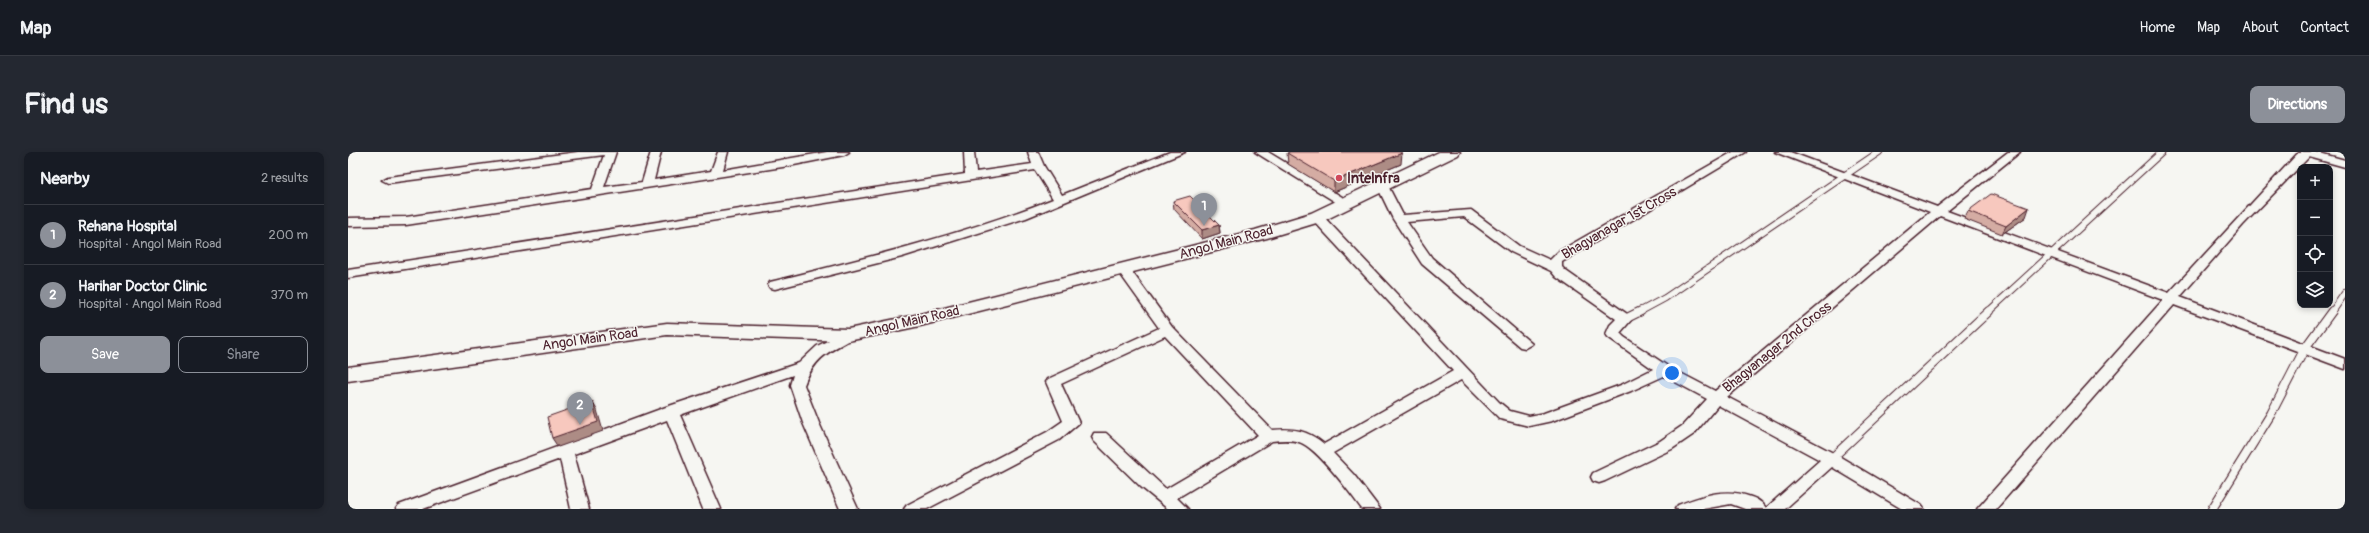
<!DOCTYPE html>
<html lang="en">
<head>
<meta charset="utf-8">
<style>
	:root { --surface:#171b24; --page:#242831; --text:#f1f3f6; --muted:#9ea1a6; --line:#363941; --accent:#8c9099 }
	body { margin:0; font-family:Pangolin,sans-serif; background:var(--page); color:var(--text) }
	.controls { position:absolute; right:12px; top:12px; display:grid; overflow:hidden; border-radius:8px; box-shadow:0 2px 6px #0003 }
	.controls button { width:36px; height:36px; display:grid; place-items:center; padding:0; border:0; border-bottom:1px solid var(--line); background:var(--surface); color:var(--text); font:20px sans-serif }
	.you { position:absolute; left:1324px; top:221px; width:14px; height:14px; margin:-10px; border:3px solid #fff; border-radius:50%; background:#1a73e8; box-shadow:0 0 0 6px #1a73e833 }
	.badge { display:grid; place-items:center; width:26px; height:26px; border-radius:50%; background:var(--accent); color:#fff; font-size:13px; font-weight:700 }
	.pin { position:absolute; translate:-50% -33px; filter:drop-shadow(0 1px 2px #0008) }
	.pin::after { content:''; position:absolute; top:21px; width:14px; height:12px; background:inherit; clip-path:polygon(0 0,100% 0,50% 100%) }
	.list { margin:0; padding:0; list-style:none }
	h2 { display:flex; justify-content:space-between; align-items:center; height:52px; margin:0; padding:0 16px; font-size:17px }
	h2 small { font-size:13px; font-weight:400; color:var(--muted) }
	.list li { display:grid; grid-template-columns:26px 1fr auto; gap:12px; align-items:center; box-sizing:border-box; height:60px; padding:0 16px; border-top:1px solid var(--line) }
	.list b { display:block; font-size:15px; white-space:nowrap }
	.list p { margin:0; font-size:13px; white-space:nowrap; color:var(--muted) }
	.list em { font-size:13px; font-style:normal; color:var(--muted) }
	.actions { display:flex; gap:8px; padding:12px 16px }
	.actions a { flex:1; padding:9px 0; border:1px solid var(--accent); border-radius:8px; text-align:center; font-size:14px; color:var(--accent) }
	.actions .main { background:var(--accent); color:#fff }
	.icon { flex:none; width:22px; height:22px; fill:none; stroke:currentColor; stroke-width:2; stroke-linecap:round; stroke-linejoin:round }
	.map { position:relative; flex:none; width:1997px; height:357px; overflow:hidden; border-radius:8px }
	header { display:flex; align-items:center; gap:24px; box-sizing:border-box; height:56px; padding:0 20px; background:var(--surface); border-bottom:1px solid var(--line) }
	header strong { font-size:19px }
	nav { display:flex; gap:22px; margin-inline-start:auto; font-size:14px }
	.intro { display:flex; align-items:center; justify-content:space-between; box-sizing:border-box; height:96px; padding:0 24px }
	h1 { margin:0; font-size:28px }
	.button { padding:10px 18px; border-radius:8px; background:var(--accent); color:#fff; font-size:14px; font-weight:700 }
	main { display:flex; gap:24px; padding:0 24px }
	aside { flex:1; background:var(--surface); border-radius:8px; box-shadow:0 2px 6px #0003 }
	.map>svg:first-child { display:block }
	.lines { fill:none; stroke-linecap:round; stroke-linejoin:round }
	.lane-far1-casing { stroke:#4a1f2b; stroke-width:8 }
	.lane-casing { stroke:#4a1f2b; stroke-width:10 }
	.street-casing { stroke:#4a1f2b; stroke-width:3 }
	.secondary-casing { stroke:#4a1f2b; stroke-width:3 }
	.lane-far1 { stroke:#f6f6f2; stroke-width:6 }
	.lane { stroke:#f6f6f2; stroke-width:8 }
	.street { fill:#f6f6f2; fill-rule:evenodd }
	.secondary { fill:#f6f6f2; fill-rule:evenodd }
	.wall { fill:#d4aca3; stroke:#4a1f2b }
	.shaded-wall { fill:#ad8c85; stroke:#4a1f2b }
	.building { fill:#f7c8be; stroke:#4a1f2b }
	.poi-dot { fill:#d1495b; stroke:#f6f6f2; stroke-width:1.5 }
	.labels { text-anchor:middle; dominant-baseline:central; stroke-width:3; stroke-linejoin:round; paint-order:stroke }
	.poi-label { font-size:14px; font-weight:bold; fill:#4a1f2b; stroke:#f6f6f2; text-anchor:start }
	.street-label { font-size:14px; fill:#4a1f2b; stroke:#f6f6f2 }
</style>
</head>
<body>
<header>
<strong>Map</strong>
<nav><a>Home</a><a>Map</a><a>About</a><a>Contact</a></nav>
</header>
<div class="intro"><h1>Find us</h1><a class="button">Directions</a></div>
<main>
<aside>
<h2>Nearby<small>2 results</small></h2>
<ul class="list">
<li><span class="badge">1</span><div><b>Rehana Hospital</b><p>Hospital · Angol Main Road</p></div><em>200 m</em></li>
<li><span class="badge">2</span><div><b>Harihar Doctor Clinic</b><p>Hospital · Angol Main Road</p></div><em>370 m</em></li>
</ul>
<div class="actions"><a class="main">Save</a><a>Share</a></div>
</aside>
<div class="map">
<svg width="1997" height="357" viewBox="0 0 1997 357">
	<rect width="100%" height="100%" fill="#f6f6f2"/>
	<filter id="ink" filterUnits="userSpaceOnUse"><feTurbulence type="fractalNoise" baseFrequency=".025" numOctaves="2"/><feDisplacementMap in="SourceGraphic" scale="8" xChannelSelector="R" yChannelSelector="G"/><feConvolveMatrix kernelMatrix="1 2 1 2 8 2 1 2 1" color-interpolation-filters="sRGB"/></filter>
	<g filter="url(#ink)">
		<g class="lines">
			<defs>
				<path id="lane-far1" d="M1291,160l26,-14 214,-146
					M1640,160l174,-160
					M1984,160l13,-19"/>
				<path id="lane" d="M1277,167l16,-8
					M1483,307l158,-148
					M1864,357l59,-95 34,-66 27,-37"/>
				<path id="street" d="M230,0h38l-12,35 38,-5 9,-30h10l-7,28 57,-9 7,-19h10l-5,18 104,-18h22l-5,3 -55,11 -383,59 -58,1v-8l58,-1 186,-28 12,-34 -216,28 -6,-3 6,-3z
					M616,0h10l2,20 56,-8 -4,-12h10l6,14 18,29 108,-43h15l-159,66 -124,39 -127,32 -5,-1 -2,-3 2,-3c96,-24 191,-47 283,-83l-18,-29 -687,108v-8l617,-96z
					M907,0h13l84,51 -6,4 -4,-1z
					M1385,0h13l-184,110v5l4,4 64,45 2,3 -12,14 4,4 45,30 46,24 215,-179 -155,-60h15l147,55 71,-55h12l-73,59 222,82 130,-141h17l29,8v7l-36,-10 -66,68 -63,72 165,62v10l-171,-64 -178,204h-19l186,-209 -223,-84 -213,181 110,58 84,50 3,4h-22l-70,-42 -47,42h-40l-14,-5 -28,5h-28l3,-4c25,-9 47,-18 73,-8 6,2 12,6 15,11l54,-48 -102,-55 -24,29 -22,15 -67,32 -6,2 -6,-2 -2,-4 2,-4 67,-32 22,-15 25,-27 -43,-23 -33,15 -79,30 -23,5 -29,-7 -39,-39 -128,73 21,22 26,34h-18c-12,-16 -45,-62 -63,-67 -9,-3 -18,-2 -27,-1l-95,57 11,11h-20l-27,-22 -47,-46 -2,-4 2,-4h12l60,56 92,-54 -93,-99 -104,48 18,39 -20,17 -132,69h-23l3,-4 140,-73 16,-11 -17,-39 2,-3 111,-51 -43,-60 1,-3h10l45,62 100,103c22,-2 35,0 52,14l129,-73 -140,-151 -2,-3 6,-4 4,1 178,188 11,9 19,5 15,-3 77,-28 32,-16 -45,-32 -2,-3 4,-9 6,-6 -60,-42 -5,-6 -40,-19 -47,-35 -57,5 25,36 100,86 -7,4 -5,-1 -98,-83 -29,-45 -16,-33 2,-2h8l16,31 68,-5 48,36 31,14 8,-8z
					M500,179l7,4 -2,3c-25,14 -38,19 -49,47l15,38 39,86h-18l-37,-86 -13,-38 3,-10 -113,40 41,94h-18l-36,-89 -93,34 15,55h-18l-11,-50 -137,50h-27l3,-4 267,-98 133,-44 18,-17z"/>
				<path id="secondary" d="M1091,0h21l-2,3 -135,66 -56,17 -347,88 -72,15 -181,-6 -319,46v-14l319,-44 181,6 72,-15 335,-84 56,-17z"/>
			</defs>
			<use href="#lane-far1" class="lane-far1-casing"/>
			<use href="#lane" class="lane-casing"/>
			<use href="#street" class="street-casing"/>
			<use href="#secondary" class="secondary-casing"/>
			<use href="#lane-far1" class="lane-far1"/>
			<use href="#lane" class="lane"/>
			<use href="#street" class="street"/>
			<use href="#secondary" class="secondary"/>
		</g>
		<path class="wall" d="M939,1l114,11 -67,28 -46,-28z
			M825,49l46,24 1,8 -18,6 -28,-30z
			M1620,59l58,6 -24,17 -38,-15z"/>
		<path class="shaded-wall" d="M1054,1l-1,11 -67,28v-11z
			M1681,56l-3,9 -24,17 4,-8z
			M871,73l1,8 -18,6v-9z
			M244,249l5,9 6,21 -45,16 -6,-9z"/>
		<path class="building" d="M942,0h110l2,1 -68,28 -47,-28z
			M1643,42l38,14 -23,18 -38,-15z
			M842,44l29,29 -17,5 -29,-29z
			M244,249l6,21 -46,16 -5,-21z"/>
	</g>
	<circle class="poi-dot" cx="991" cy="26" r="4"/>
	<g class="labels">
		<g class="poi-label">
			<text x="999" y="26">Intelnfra</text>
		</g>
		<g class="street-label">
			<text transform="translate(1271 71) rotate(-30)">Bhagyanagar 1st Cross</text>
			<text transform="translate(878 90) rotate(-15)">Angol Main Road</text>
			<text transform="translate(564 169) rotate(-13)">Angol Main Road</text>
			<text transform="translate(242 187) rotate(-8)">Angol Main Road</text>
			<text transform="translate(1429 195) rotate(-39)">Bhagyanagar 2nd Cross</text>
		</g>
	</g>
</svg>
<div class="controls">
<button>+</button>
<button>−</button>
<button><svg class="icon" aria-label="locate" viewBox="0 0 24 24"><circle cx="12" cy="12" r="6"/><path d="M12 2v4M12 18v4M2 12h4M18 12h4"/></svg></button>
<button><svg class="icon" aria-label="layers" viewBox="0 0 24 24"><path d="M12 4l9 5-9 5-9-5zM3 14l9 5 9-5"/></svg></button>
</div>
<div class="you"></div>
<div class="pin badge" style="left:856px;top:74px">1</div>
<div class="pin badge" style="left:232px;top:273px">2</div>
</div>
</main>
</body>
</html>
